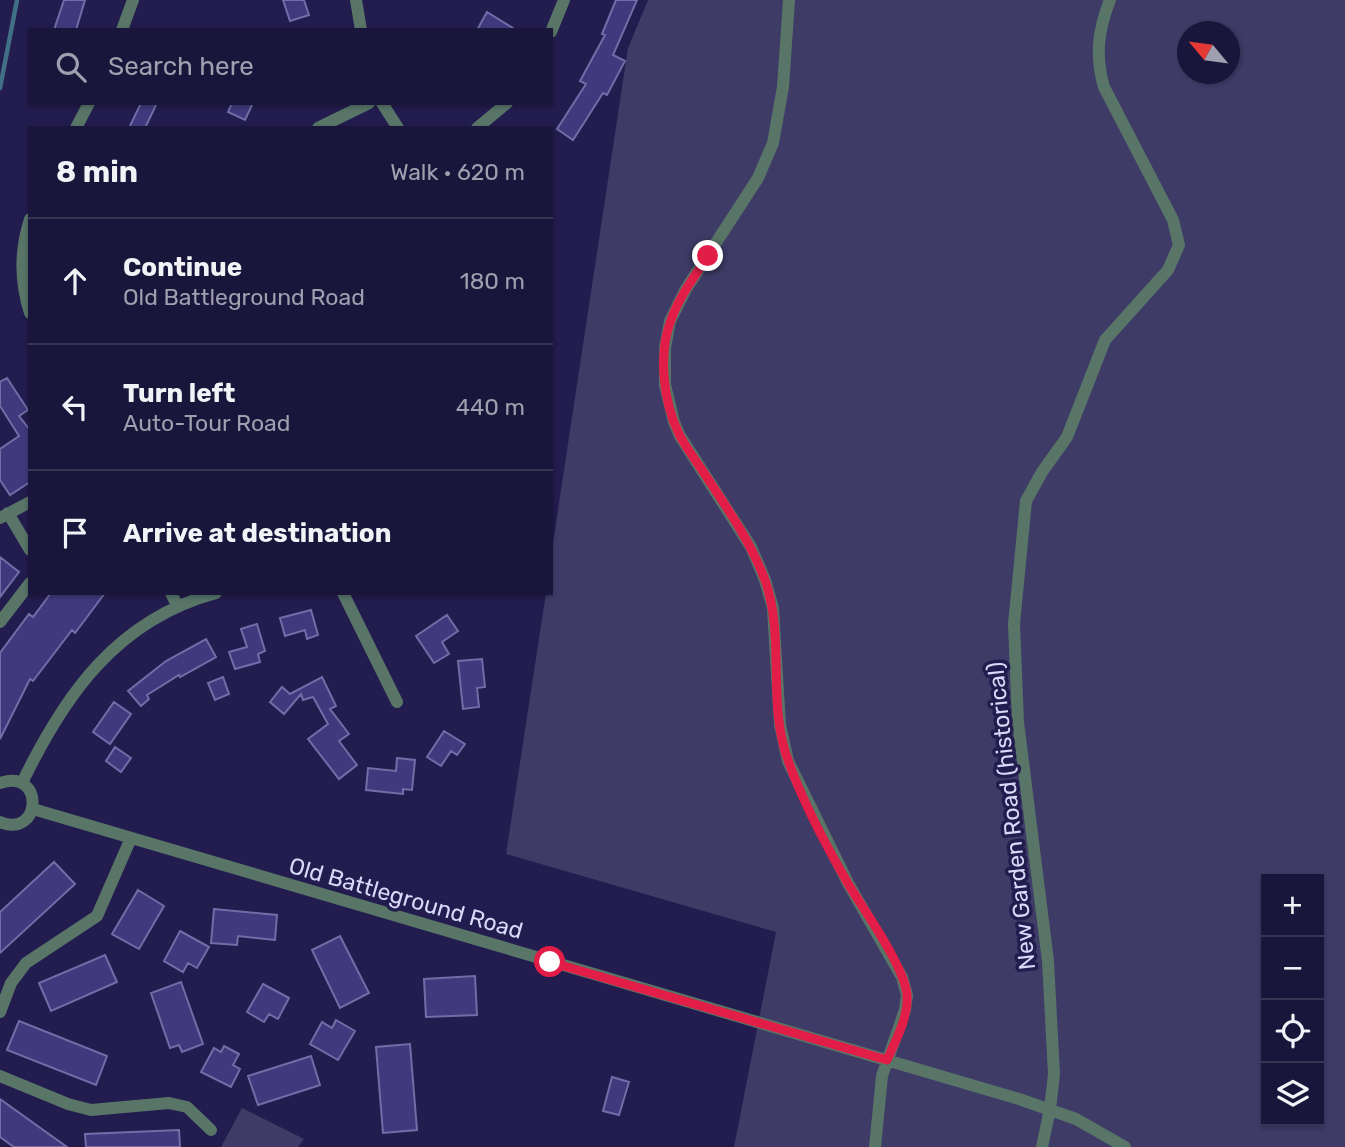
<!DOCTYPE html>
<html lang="en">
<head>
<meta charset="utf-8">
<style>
	:root { --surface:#1a153a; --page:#231e42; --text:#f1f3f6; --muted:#9f9faf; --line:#383454 }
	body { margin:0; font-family:Rubik,sans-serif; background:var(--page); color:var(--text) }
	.controls { position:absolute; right:21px; bottom:21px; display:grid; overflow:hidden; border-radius:0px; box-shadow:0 2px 5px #0004 }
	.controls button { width:63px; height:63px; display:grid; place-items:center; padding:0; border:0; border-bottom:2px solid var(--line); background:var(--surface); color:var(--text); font:35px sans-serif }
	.compass { position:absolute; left:1177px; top:21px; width:63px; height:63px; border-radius:50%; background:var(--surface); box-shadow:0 2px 5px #0004; rotate:299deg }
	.stop { position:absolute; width:21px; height:21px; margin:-16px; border:5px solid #e11d48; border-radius:50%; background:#fff }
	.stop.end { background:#e11d48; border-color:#fff; box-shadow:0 2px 7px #0008 }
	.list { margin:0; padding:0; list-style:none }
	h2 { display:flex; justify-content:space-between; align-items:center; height:91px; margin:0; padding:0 28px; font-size:30px }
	h2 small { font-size:23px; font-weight:400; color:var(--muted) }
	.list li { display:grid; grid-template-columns:46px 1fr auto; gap:21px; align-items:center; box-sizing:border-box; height:126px; padding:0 28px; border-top:2px solid var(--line) }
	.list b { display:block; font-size:26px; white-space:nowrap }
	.list p { margin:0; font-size:23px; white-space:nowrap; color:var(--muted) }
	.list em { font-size:23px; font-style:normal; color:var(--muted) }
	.icon { flex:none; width:38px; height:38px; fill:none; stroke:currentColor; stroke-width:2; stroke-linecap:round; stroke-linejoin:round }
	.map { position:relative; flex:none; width:1345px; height:1147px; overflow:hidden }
	.search { position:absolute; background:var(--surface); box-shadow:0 2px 5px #0004; left:28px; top:28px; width:525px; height:77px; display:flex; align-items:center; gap:18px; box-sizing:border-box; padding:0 24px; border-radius:0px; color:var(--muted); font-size:26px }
	.panel { position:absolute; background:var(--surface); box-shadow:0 2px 5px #0004; left:28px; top:126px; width:525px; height:469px; border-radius:0px }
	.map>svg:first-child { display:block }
	.green { fill:#3e3b67; fill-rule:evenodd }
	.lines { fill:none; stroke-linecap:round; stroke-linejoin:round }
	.stream { stroke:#416f86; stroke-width:4.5 }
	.building { fill:#41397d; stroke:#706da7; stroke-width:2 }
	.minor { stroke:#587568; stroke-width:12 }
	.route { stroke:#e11d48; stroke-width:9 }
	.labels { text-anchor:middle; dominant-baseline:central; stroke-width:7; stroke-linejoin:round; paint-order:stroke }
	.street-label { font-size:23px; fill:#d8d8f9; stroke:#231c4e }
</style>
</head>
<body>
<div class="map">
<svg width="1345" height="1147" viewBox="0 0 1345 1147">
	<rect width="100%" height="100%" fill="#231c4e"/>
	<path class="green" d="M648,0h697v1147h-611l42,-215 -270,-78 40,-261h5v-37l77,-508zM1188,32h42v42h-42zM1266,879h53v242h-53z
		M242,1108l62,31 -6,8h-77z"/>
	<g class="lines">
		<path class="stream" d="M0,88l17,-88"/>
	</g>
	<path class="building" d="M64,0h21l-9,30h-22z
		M283,0h21l5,15 -19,6z
		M616,0h21l-24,55 12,6 -18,34 -4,-2 -30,47 -16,-11 29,-45 -6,-3 25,-46 -3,-1z
		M487,12l29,18h-39z
		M141,103h16l-12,25h-16z
		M232,103h21l-8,17 -17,-8z
		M7,378l21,32 -9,6 11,14v52l-20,13 -10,-15v-31l19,-13 -19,-30v-24z
		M0,557l19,15 -19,25z
		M51,593h54l-30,40 -3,-3 -39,51 -3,-2 -30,60v-86l29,-39 4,3z
		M311,610l7,25 -11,4 -2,-9 -20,6 -5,-18z
		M447,615l11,16 -16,11 7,12 -15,9 -18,-27z
		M257,624l8,27 -7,3 2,8 -25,7 -6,-17 18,-5 -6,-18z
		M206,639l10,18 -36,20 -1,-2 -32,20 2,4 -8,7 -13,-15 38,-30z
		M482,659l3,28 -8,1 2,19 -16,2 -5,-48z
		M223,677l6,17 -14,6 -7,-17z
		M322,677l14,29 -6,3 19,25 -10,7 18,24 -18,14 -31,-40 20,-15 -15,-27 -10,3 -2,-6 -17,20 -14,-12 12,-15 8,7z
		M114,702l17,12 -21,30 -17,-12z
		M444,731l21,13 -8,11 -6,-4 -10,15 -14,-9z
		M115,747l16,11 -10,14 -15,-11z
		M397,758l18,2 -3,30 -9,-1v5l-37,-4 2,-22 28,3z
		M54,862l21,22 -75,69v-41z
		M138,890l26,16 -25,43 -27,-15z
		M214,909l63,6 -2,25 -37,-4 -1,9 -26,-2z
		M180,931l29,16 -12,21 -9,-5 -5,9 -19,-11z
		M340,936l29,57 -29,15 -28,-58z
		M105,955l12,27 -66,29 -12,-28z
		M475,976l2,39 -51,2 -2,-38z
		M181,982l22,62 -21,8 -3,-7 -9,3 -19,-55z
		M263,984l26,14 -11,21 -9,-5 -5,8 -17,-10z
		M336,1020l19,11 -17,29 -28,-16 12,-22 10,6z
		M19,1021l88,35 -11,29 -89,-35z
		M410,1044l7,86 -34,3 -7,-86z
		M224,1046l15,8 -6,11 7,4 -9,18 -30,-15 13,-24 7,4z
		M311,1056l9,29 -62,20 -10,-29z
		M612,1077l17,5 -10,33 -16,-4z
		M0,1099l67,48h-53l-14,-10z
		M179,1130l1,17h-94l-1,-13z"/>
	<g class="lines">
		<path class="minor" d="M356,0l5,30
			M789,0l-6,87 -10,56 -15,35 -72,111 -16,32 -5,27v37l9,37 6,14 71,111 14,33 8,28 7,117 8,36 60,122 54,94 5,18 -2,15 -23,66 -7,71
			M122,30l11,-30
			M551,32l13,-32
			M382,103l16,25
			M76,128l13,-25
			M318,128l51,-25
			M477,128l30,-25
			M30,219c-10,31 -10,63 0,94
			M8,513l22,37
			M0,518l30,-16
			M171,593l7,14
			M343,593l54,109
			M0,622l30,-39
			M0,783c45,-15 42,56 0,39
			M22,783c42,-87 94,-163 194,-190
			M33,809l986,290 57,20 49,28
			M0,1012l11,-29 15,-20 71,-47 34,-78
			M0,1076l68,28 23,6 78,-7 18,4 24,23
			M1042,1147l8,-38 4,-35 -6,-113 -30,-239 -4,-98 12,-123 16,-29 25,-35 38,-97 63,-70 11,-25 -6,-25 -69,-133c-9,-31 -6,-57 6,-87"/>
	</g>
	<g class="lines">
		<path class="route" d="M550,962l337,98c8,-18 22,-44 20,-65 -2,-27 -42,-84 -57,-108 -21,-36 -47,-85 -61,-124 -23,-59 -3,-124 -24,-183 -15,-40 -40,-75 -63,-110 -8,-12 -17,-24 -23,-36 -16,-33 -21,-80 -8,-114 8,-23 24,-44 37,-64"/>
	</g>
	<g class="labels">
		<g class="street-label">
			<text transform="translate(1011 816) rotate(-96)">New Garden Road (historical)</text>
			<text transform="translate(406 898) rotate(16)">Old Battleground Road</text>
		</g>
	</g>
</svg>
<div class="controls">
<button>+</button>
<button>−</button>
<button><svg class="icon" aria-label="locate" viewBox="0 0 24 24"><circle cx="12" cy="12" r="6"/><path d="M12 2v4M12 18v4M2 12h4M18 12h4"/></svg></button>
<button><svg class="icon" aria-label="layers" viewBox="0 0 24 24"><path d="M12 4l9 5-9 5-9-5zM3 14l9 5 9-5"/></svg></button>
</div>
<svg class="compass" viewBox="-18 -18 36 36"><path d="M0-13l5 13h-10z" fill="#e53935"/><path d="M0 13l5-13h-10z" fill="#9f9faf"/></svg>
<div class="stop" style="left:550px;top:962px"></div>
<div class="stop end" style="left:708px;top:256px"></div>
<div class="search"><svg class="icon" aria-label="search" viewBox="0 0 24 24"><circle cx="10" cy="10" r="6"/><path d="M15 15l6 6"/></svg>Search here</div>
<section class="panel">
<h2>8 min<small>Walk · 620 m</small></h2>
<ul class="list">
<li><svg class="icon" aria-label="ahead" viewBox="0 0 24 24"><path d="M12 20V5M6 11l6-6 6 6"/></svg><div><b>Continue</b><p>Old Battleground Road</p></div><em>180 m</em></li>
<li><svg class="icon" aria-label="left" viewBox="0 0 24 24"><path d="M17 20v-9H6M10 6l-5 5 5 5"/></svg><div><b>Turn left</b><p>Auto-Tour Road</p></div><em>440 m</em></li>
<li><svg class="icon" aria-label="arrive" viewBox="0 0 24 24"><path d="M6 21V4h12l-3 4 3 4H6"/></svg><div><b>Arrive at destination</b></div></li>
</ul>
</section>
</div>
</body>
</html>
